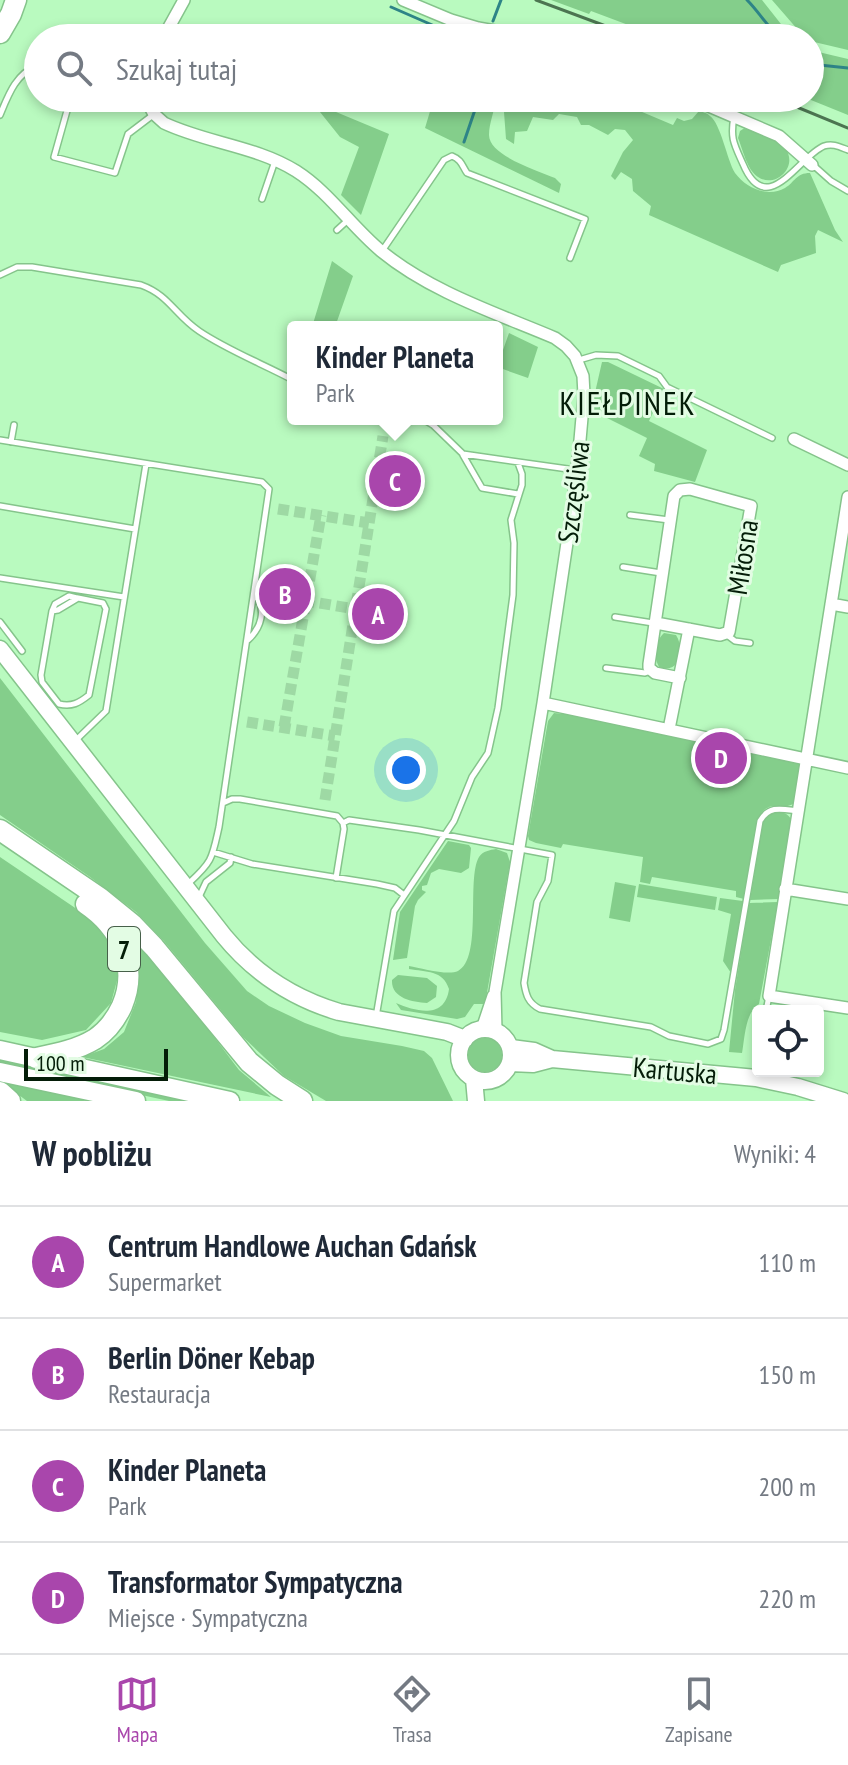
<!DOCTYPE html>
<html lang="pl">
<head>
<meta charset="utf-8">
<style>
	:root { --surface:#fff; --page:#f6f6f7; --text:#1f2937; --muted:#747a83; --line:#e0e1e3; --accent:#a946ac }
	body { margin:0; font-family:"PT Sans Narrow",sans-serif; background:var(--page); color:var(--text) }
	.controls { position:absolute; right:24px; bottom:24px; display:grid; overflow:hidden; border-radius:8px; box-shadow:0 4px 12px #0003 }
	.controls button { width:72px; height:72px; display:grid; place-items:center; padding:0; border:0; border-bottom:2px solid var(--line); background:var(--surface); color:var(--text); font:40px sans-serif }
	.scale { position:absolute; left:24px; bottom:20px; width:144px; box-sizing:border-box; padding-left:8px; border:4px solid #041d08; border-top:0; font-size:22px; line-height:28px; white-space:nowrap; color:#041d08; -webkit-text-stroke:6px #e3fce4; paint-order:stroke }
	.you { position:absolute; left:406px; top:770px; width:28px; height:28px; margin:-20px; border:6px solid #fff; border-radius:50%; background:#1a73e8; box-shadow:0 0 0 12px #1a73e833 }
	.badge { display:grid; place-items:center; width:52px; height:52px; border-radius:50%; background:var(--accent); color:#fff; font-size:26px; font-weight:700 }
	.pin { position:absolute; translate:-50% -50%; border:4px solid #fff; box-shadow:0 2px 8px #0006 }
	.popup { position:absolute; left:287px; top:321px; width:216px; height:104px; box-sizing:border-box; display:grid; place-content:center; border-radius:8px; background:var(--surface); filter:drop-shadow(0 2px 6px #0005); font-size:26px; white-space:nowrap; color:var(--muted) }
	.popup b { font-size:30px; color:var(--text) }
	.popup::after { content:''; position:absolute; left:50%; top:100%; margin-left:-16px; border:16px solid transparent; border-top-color:var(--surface) }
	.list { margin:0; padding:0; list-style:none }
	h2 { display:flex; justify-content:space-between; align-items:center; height:104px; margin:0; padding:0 32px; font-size:34px }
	h2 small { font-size:26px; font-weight:400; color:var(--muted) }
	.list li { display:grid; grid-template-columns:52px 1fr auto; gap:24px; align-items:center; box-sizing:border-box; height:112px; padding:0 32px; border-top:2px solid var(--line) }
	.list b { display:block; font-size:30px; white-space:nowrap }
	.list p { margin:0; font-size:26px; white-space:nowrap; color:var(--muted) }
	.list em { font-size:26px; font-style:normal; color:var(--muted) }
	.icon { flex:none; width:44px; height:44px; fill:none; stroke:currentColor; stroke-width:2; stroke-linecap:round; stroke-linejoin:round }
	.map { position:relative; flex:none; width:848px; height:1101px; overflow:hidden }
	.search { position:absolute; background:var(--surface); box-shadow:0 4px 12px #0003; left:24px; right:24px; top:24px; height:88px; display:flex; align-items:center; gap:20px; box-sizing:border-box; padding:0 28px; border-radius:44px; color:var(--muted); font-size:30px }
	.sheet { height:552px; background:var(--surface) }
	nav { display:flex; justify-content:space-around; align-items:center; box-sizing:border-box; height:112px; border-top:2px solid var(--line); background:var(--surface); font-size:22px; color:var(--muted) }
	nav a { display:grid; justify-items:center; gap:4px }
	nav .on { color:var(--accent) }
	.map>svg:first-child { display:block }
	.green { fill:#84ce8b }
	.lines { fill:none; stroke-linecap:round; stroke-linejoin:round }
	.stream { stroke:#2e8487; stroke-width:3 }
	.street-tunnel { stroke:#9ed9a4; stroke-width:11; stroke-dasharray:11 5.5; stroke-linecap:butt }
	.lane-casing { stroke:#85c48b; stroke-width:8 }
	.street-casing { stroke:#85c48b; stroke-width:14 }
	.secondary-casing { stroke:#85c48b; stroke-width:19 }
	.primary-casing { stroke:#85c48b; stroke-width:21 }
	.highway-casing { stroke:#85c48b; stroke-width:23 }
	.lane { stroke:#fff; stroke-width:5 }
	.street { stroke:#fff; stroke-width:11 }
	.secondary { stroke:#fff; stroke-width:16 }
	.primary { stroke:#fff; stroke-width:18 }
	.highway { stroke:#fff; stroke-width:20 }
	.rail { stroke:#4c7551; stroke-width:3 }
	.labels { text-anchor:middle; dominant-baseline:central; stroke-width:6; stroke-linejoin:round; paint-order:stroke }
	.shield { fill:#e3fce4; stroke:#47604a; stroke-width:2 }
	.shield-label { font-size:26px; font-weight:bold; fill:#041d08 }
	.street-label { font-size:28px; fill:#041d08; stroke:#e3fce4 }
	.quarter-label { font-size:32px; letter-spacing:2px; fill:#041d08; stroke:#e3fce4 }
</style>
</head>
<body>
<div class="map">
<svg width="848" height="1101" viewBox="0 0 848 1101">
	<rect width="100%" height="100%" fill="#b9fabf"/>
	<path class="green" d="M551,0h211l30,38h-129l-72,-27 -2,3z
		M772,0h76v50l-38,-9v-3h-5z
		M810,50l38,9v56l-42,-17h4z
		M434,98h62c-1,12 -7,25 -7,37 0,21 50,36 66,43l6,6 -2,9 -134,-65z
		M505,98h104l64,27 4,-7 7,3 8,-2 7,-8c4,1 8,2 11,5 11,8 17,44 25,57 11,15 33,25 50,15 10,-6 11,-15 25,-15l25,57 8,12 -25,-12 -3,6 1,17 -35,12 -3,7 -129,-57 2,-9 -18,-15 -1,-12 -11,-7 -6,8 -4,-4 12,-24 10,-12 -8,-10 -10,-1 -7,6 -19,-10h-8l-4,-8 -18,-3 -6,6 -20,-3 -6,14 -12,1 -1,12 -8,-5 -2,-27z
		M312,102l77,32 -28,81 -20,-20 18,-48 -19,-10z
		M746,127c12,6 31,10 39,21 14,18 -9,41 -27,29 -11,-7 -15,-27 -20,-39l2,-7z
		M332,261l21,15 -18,51h-23z
		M509,333l29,14 -10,31 -31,-11z
		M602,362h6l56,27 -15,32 58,29 -12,32 -41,-11 1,-7 -16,-8 8,-18 -56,-28z
		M664,633l12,2c9,14 4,40 -17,32 -6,-11 -4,-26 5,-34z
		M0,678l205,265 42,48 22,15 36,17 36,13 61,10 22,5 8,7 21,43h-127l-42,-25 -41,-39 -80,-97 -27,-28 -46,-35 -90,-62z
		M565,711l234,53 1,3 -5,36c-17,10 -23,-7 -38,16l-13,80 -8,-2v-6l-84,-14 -2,7 -10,-2 3,-25 -80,-13 -2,4 -25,-5 -7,-3 -1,-4 20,-115 6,-8 10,1z
		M775,812c9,0 13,1 17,9l-13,78 -29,1 13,-78 5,-8z
		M448,841l21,4 2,3 -2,20 -8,5 -22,-4 -8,4 -4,12 -5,1v4l4,2 -8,8 -3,6 -8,52 -14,2 7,-48z
		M496,849l11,4 3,9 -25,142h-11l-9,13 -8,2 -56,-9 -5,-7c21,9 49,16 53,-14 -6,-19 -23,-17 -40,-20v-3c12,2 39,10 49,5 25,-13 8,-92 21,-114 4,-6 11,-7 17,-8z
		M0,857l90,61 21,27 8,28 -8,30 -25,27 -44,10 -42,-8z
		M615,882l21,4 -6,36 -21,-4z
		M639,884l78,13 -2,13 -78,-13z
		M720,898l23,3 -12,72 -8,-12 8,-47 -13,-4z
		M778,902l-19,102c-14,9 -14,33 -17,49l-13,-1 6,-62 14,-87z
		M127,927l47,57 65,86 32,27 -189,-40 22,-8 20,-17 12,-30 4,-44z
		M398,975l29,3 10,8 -1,11 -9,6c-15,-1 -36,-5 -35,-23z
		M468 1055a17 17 0 1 1 34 0a17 17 0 1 1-34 0Z
		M0,1059l199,42h-30l-169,-37z
		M0,1078l87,23h-60l-27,-20z"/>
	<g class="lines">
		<path class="stream" d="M747,0c13,13 20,27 34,38
			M391,7l71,31
			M493,21l8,-21
			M810,64l38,4
			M464,142l15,-44"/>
		<path class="street-tunnel" d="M278,509l91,14
			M271,595l84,14
			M247,722l88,14
			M284,727l37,-212
			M325,800l58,-364"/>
		<defs>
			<path id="lane" d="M120,98l12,5 12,-3
				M70,100l-16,57 61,16 13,-39 25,-19
				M0,115c9,-22 16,-41 38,-50
				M734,117c-4,21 0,27 9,47 24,57 56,-8 81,-18 9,-3 16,1 24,4
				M813,165l18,16 17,10
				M262,199l13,-38
				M337,230l11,-10
				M382,251l62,-91 8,-4c10,4 10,10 15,17l118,46 -15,39
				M0,275l17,-8h15l109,18c28,10 34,30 58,46 28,19 64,33 94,49
				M579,360l17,-5 22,1 41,20 8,11 105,51
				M423,419l10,6 30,29 112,16
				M0,440l262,42 7,7 -50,338c-7,31 -6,34 -30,56
				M11,442l3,-17
				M463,455l19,33 36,6
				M0,506l135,23
				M630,515l39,5
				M623,567l38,6
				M0,578l124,19
				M78,598l25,5 3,6 -17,86c-10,8 -17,12 -30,9l-17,-22 -1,-7 11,-64 6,-1z
				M52,611l3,-7 14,-8 8,2
				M615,617l38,6
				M0,622l22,29
				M727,635l8,6 15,2
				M248,640c13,-12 19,-30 7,-46
				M606,668l39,5 6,-2
				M74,742l32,-31 40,-247
				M223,803l9,-4h8l97,17 6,7 1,6 -8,49
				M343,823l6,-3 70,10 133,25 -4,26 -11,21 -13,81c2,12 4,20 16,26l111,18 18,9 39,8 13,-5 3,-9 36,-209c9,-16 22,-12 37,-10
				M213,852l39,12 125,20 18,4 9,7
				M199,897l7,-15 24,-19 1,-6
				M766,1011l3,-15
				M376,1017l18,-106 60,-90 18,-44 16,-24 10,-45 15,-113 1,-52 -3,-23 11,-35v-11l-4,-11"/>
			<path id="street" d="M403,0l48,20 27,8 57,10
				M163,38l21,-38
				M145,98l9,16 10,9c42,20 92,23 132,48 33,21 55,55 85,80 50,41 115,62 174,87l11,8 9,10 8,20 1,19 -4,45 -7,63 -30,200 -48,289 1,39
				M690,98l89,38 33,29
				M794,439l54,26
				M848,497l-79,499 79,12
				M831,604l17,3
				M656,623l64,12 9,-3 22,-126 -61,-17 -10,1 -6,6 -25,168v4l6,5 25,5
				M543,703l305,65
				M669,729l20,-100
				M785,889l63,10
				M482,1029l11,-33"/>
			<path id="secondary" d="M0,649l224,287c31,38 68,62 115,76l108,20 18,7
				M459 1055a26 26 0 1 1 52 0a26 26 0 1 1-52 0Z
				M511,1048l23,3 18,8
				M510,1063l23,1 19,-5 204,19 42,9 45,14
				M474,1079l2,22"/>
			<path id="primary" d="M0,1050l230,51
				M0,1072l136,29"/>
			<path id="highway" d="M0,33l11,-19 5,-14
				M0,830l100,68 32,26 22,23 95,115 28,23 25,16
				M36,1058c20,-4 41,-8 59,-19 12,-8 21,-20 27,-33 17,-40 -2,-79 -36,-102
				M0,1092l10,9"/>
		</defs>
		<use href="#lane" class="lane-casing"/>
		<use href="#street" class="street-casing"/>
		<use href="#secondary" class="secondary-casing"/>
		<use href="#primary" class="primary-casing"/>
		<use href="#highway" class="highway-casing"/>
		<use href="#lane" class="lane"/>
		<use href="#street" class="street"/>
		<use href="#secondary" class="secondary"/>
		<use href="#primary" class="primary"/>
		<use href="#highway" class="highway"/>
		<path class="rail" d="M536,0l102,38
			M775,98l73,30"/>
	</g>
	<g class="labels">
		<rect class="shield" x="108" y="927" width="32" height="44" rx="6"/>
		<g class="shield-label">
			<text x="124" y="949">7</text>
		</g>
		<g class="street-label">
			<text transform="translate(573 492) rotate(-83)">Szczęśliwa</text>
			<text transform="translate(742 557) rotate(-81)">Miłosna</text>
			<text transform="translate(675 1070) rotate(5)">Kartuska</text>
		</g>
		<g class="quarter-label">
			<text x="628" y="403">KIEŁPINEK</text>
		</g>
	</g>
</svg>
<div class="controls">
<button><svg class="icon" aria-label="locate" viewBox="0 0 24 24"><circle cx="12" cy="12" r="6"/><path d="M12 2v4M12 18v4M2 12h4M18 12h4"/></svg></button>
</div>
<div class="scale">100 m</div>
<div class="you"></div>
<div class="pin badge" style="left:378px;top:614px">A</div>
<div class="pin badge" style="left:285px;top:594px">B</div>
<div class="pin badge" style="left:395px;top:481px">C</div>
<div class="popup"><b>Kinder Planeta</b>Park</div>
<div class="pin badge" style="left:721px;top:758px">D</div>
<div class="search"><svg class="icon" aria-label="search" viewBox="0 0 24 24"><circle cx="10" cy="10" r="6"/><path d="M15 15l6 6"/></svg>Szukaj tutaj</div>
</div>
<section class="sheet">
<h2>W pobliżu<small>Wyniki: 4</small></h2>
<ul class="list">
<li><span class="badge">A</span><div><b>Centrum Handlowe Auchan Gdańsk</b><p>Supermarket</p></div><em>110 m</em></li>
<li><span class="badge">B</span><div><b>Berlin Döner Kebap</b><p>Restauracja</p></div><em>150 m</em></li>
<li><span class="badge">C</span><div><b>Kinder Planeta</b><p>Park</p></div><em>200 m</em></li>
<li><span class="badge">D</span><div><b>Transformator Sympatyczna</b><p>Miejsce · Sympatyczna</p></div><em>220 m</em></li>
</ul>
</section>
<nav>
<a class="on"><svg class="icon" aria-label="map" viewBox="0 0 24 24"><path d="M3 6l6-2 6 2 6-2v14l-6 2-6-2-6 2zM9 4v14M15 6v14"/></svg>Mapa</a>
<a><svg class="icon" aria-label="directions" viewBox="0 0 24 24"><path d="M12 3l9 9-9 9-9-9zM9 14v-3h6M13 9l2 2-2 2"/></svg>Trasa</a>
<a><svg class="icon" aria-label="saved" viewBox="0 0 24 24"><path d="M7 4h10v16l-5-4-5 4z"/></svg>Zapisane</a>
</nav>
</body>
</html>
